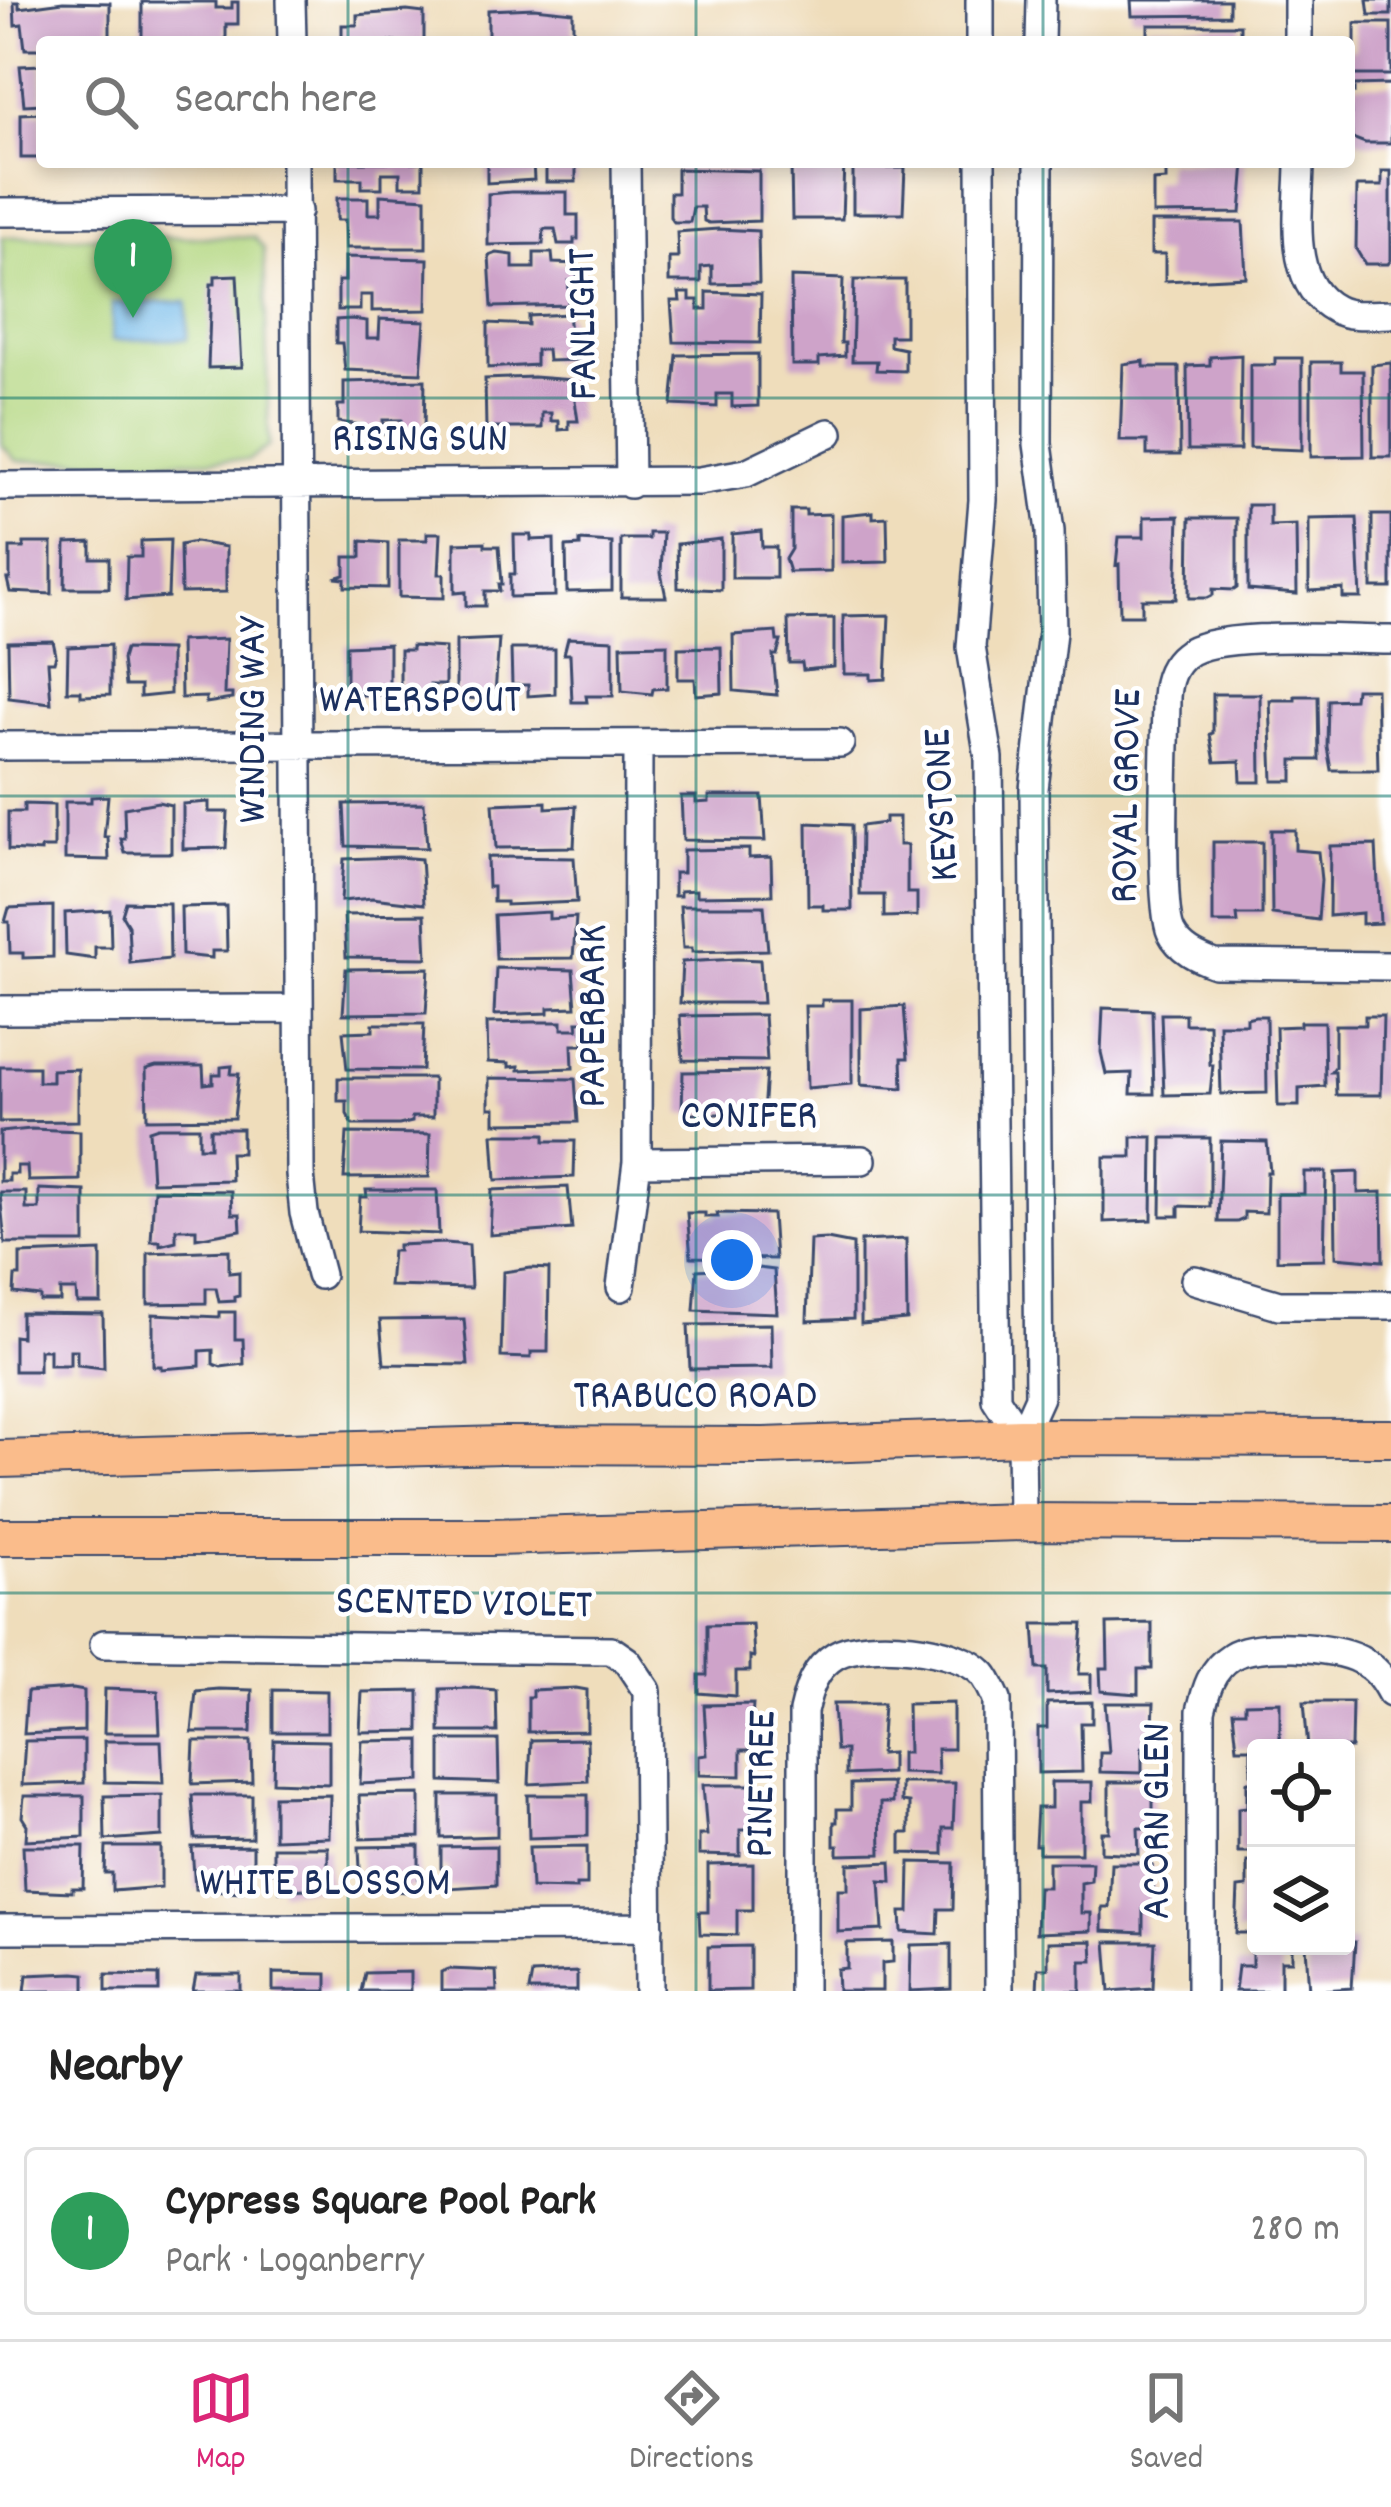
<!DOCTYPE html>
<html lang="en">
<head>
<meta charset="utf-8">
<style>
	:root { --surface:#fff; --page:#f2f2f2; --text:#222; --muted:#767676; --line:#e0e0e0; --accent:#db2777 }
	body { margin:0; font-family:Dekko,sans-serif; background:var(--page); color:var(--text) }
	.controls { position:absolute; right:36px; bottom:36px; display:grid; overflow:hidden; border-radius:12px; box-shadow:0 6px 18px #0003 }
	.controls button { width:108px; height:108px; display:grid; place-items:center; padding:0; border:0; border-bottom:3px solid var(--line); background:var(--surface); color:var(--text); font:60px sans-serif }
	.you { position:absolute; left:732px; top:1260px; width:42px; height:42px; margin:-30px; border:9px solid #fff; border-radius:50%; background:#1a73e8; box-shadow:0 0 0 18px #1a73e833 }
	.badge { display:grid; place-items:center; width:78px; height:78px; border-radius:50%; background:var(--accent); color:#fff; font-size:39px; font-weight:700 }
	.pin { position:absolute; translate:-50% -99px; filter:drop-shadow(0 3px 6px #0008) }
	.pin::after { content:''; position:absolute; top:63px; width:42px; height:36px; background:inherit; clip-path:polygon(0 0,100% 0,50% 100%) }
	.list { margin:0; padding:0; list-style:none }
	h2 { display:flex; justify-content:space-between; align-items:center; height:156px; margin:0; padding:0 48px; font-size:51px }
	h2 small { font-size:39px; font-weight:400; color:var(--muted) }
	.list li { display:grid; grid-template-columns:78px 1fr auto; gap:36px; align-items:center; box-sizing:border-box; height:168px; margin:0 24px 24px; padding:0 24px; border:3px solid var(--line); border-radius:12px }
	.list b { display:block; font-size:45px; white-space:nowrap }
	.list p { margin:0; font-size:39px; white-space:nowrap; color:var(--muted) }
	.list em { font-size:39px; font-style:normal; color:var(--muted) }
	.icon { flex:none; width:66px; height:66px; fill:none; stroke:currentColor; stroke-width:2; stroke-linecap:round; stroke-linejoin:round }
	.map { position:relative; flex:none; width:1391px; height:1991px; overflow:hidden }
	.search { position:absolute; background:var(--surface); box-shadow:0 6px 18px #0003; left:36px; right:36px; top:36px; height:132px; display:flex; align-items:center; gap:30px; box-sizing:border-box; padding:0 42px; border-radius:12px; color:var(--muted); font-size:45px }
	.sheet { height:348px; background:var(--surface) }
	nav { display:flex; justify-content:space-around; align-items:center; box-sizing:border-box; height:168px; border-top:3px solid var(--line); background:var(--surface); font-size:33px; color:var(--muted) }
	nav a { display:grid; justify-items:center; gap:6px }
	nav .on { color:var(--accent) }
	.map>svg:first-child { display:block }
	.green { fill:#b2d67f; stroke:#66826e; stroke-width:3 }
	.water { fill:#71b9e9; stroke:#4674a4; stroke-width:3 }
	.building { fill:#cea3c9 }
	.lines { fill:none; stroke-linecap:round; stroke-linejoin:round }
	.minor-casing { stroke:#3b496c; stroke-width:32 }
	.major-casing { stroke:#3b496c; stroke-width:40 }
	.minor { stroke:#fff; stroke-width:27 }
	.major { stroke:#fabc8b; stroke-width:36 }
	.grid { fill:none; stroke:#0f766e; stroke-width:3; stroke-opacity:0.55 }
	.labels { text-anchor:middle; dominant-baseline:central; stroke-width:9; stroke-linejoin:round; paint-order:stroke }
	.street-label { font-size:42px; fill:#1b2f5e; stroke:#fff }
</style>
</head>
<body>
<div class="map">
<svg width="1391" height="1991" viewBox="0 0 1391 1991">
	<rect width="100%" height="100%" fill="#fff"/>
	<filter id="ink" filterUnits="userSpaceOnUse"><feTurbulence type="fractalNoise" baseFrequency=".00833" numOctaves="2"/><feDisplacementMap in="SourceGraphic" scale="24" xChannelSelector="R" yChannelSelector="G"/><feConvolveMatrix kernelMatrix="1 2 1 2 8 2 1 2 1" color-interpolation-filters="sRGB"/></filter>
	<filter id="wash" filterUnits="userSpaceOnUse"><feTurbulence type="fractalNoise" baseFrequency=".004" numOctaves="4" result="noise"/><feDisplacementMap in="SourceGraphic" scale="48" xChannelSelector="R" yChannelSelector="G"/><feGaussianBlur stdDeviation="2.7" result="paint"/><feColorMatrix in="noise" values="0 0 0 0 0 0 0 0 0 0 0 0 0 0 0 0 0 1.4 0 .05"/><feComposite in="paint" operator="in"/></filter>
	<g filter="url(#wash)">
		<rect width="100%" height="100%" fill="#efddbb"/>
		<path class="green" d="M2,237h252l10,12 5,197 -21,14 -231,1 -15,-16z"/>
		<path class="water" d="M187,302v37l-75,1v-37z"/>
		<g id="blocks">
			<path class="building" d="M1131,0h98v15l-97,1z
				M1367,0h24v15h-22z
				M14,2h5v6l44,-6 47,1v38l-68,1v7h-17l-3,-25 -7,1z
				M142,2h74v6h16v-6h6v22h-12v18l-84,-1z
				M534,8l39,4v22h5v8h-90v-32z
				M407,11l17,2v29h-82v-17h15v-10z
				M1355,23h36v52h-42v-26h6z
				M1148,25h92v17h-92z
				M42,65v39l-18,1 -4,-39z
				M1391,84v59h-26l-13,-5 -2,-45h4v-8z
				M42,113v45h-21v-44z
				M337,162h86v24h-23v-13h-18v15h-20v-9h-25z
				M487,162h46l1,18 -47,3z
				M546,162h30v20h-30z
				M797,162h47l-2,57h-50l-1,-55z
				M853,162h34v6h18l-2,45h-50z
				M1166,162h79l-4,51 -88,1v-33l13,-1z
				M677,169l82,2v50l-50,2 -5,-2 -1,-14h-10l-3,15h-16l-4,-5v-24h7z
				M1382,171h9v89l-3,4h-23l-9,-15 1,-63h25z
				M511,192h56v23h11v24h-4v5h-16l-3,-15h-11l-1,15 -55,1v-51z
				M380,195l46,3v50h-80l-1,-28h-8v-22h31v16h12z
				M1151,222h92l3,55 -81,4v-27h-14z
				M718,229l40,2 1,52 -47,1v-18l-11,1v15h-32v-24h9l-1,-26z
				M497,253l16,2v13h21v-15h18l1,10 24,1v17h-8l-1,24 -76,2 -3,-51z
				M345,257l83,2 -1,51 -55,1v-16h-12v15h-22v-29h7z
				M237,275l5,92 -34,1 3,-84h4v-8z
				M791,277l52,2 -2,64h4v13l-26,2v7h-27z
				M854,280h51v56h-15v10l15,3v22l-29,-1 1,-9h-25z
				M707,292l54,2 -1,49 -86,-1 -3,-41h9l-1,-8h11v7h8v9h9z
				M568,314l3,27 8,-1 1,20 -32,1 -1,-11h-11v15l-48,3v-45l40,2v-9z
				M351,319l16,2v17h12l1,-19 45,2 -4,52 -76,-3 -3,-27h-6v-23z
				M758,354v52l-26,1v-13h-15v13l-45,-2 5,-50z
				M1241,355l-1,95h-52l-1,-84 23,-1v-8z
				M1275,358h27v92l-52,-2v-83h25z
				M1144,361v6h35l1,88h-33v-14h-27l3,-77z
				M1311,362h30v9h22l1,85 -53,1z
				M1391,363v94h-19v-92z
				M533,377l39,3 6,41h-9v8l-10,1v-9h-8v-8h-9v15h-56l-1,-49z
				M425,380l-1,51h-24l1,-11h-18v13h-20v-8l-25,-3v-17h6v-23z
				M1248,505h22v21l26,-1 1,69 -49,-4z
				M791,510h15v5l25,-1v57l-42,1 -4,-13 6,-10z
				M873,512v6l14,-1 1,45 -46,1v-48z
				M1372,515h19v73h-19z
				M1179,516l-3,83h-34v16h-22l-1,-51 -3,1 3,-28h25v-20z
				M1190,518h47v70l-3,2 -21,-1v6l-6,3h-18z
				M1357,518l4,80h-18v-9l-34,2v-72z
				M761,531l1,16h14v31h-44v-44z
				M427,533h14l-2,41h5v24l-45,-1v-57h28z
				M649,533h14l-2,40 5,24h-45v-58h28z
				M514,535h17v5l23,-1 1,57 -45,1v-23h5z
				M721,539v51l-43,-2 -1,-44z
				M170,540l-2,57 -42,3 1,-43h14v-16z
				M361,541l27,2v45l-43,-1v-8l-10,-1 10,-3v-18h16z
				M580,541l32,2v48l-45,1 -1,-45 14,-1z
				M91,542v16h18v30h-44l1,-45z
				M195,542l31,5v45l-45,1 -1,-48z
				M485,542v4h14l3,38h-3l1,7h-15v15h-19v-14l-11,1v-50z
				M24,543h28v51l-42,-2 -3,-13h3v-31h14z
				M889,615l-3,64 -15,1v-6h-27l-1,-58z
				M834,618v49l-31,3 -1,-7h-13l-1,-44z
				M776,632l1,9h4l-4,14h-4l4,40 -43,-4 -1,-56z
				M568,638l45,2v56h-27l1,6h-15l-2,-48h-6z
				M226,639l-2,55h8v5l-26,4v-6l-25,1 -1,-57z
				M499,639l-4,55 4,1v6l-43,-4v-56z
				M53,641l3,14 -2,7h-6l3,41 -42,-5 -1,-56z
				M389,644v51h-29v-6l-14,1v-44z
				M667,644v44l-14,1 -1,5 -30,-3 -1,-46z
				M110,645v50l-29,1v-5h-14l1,-44z
				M412,646l33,2v37h-15v11l-30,-3v-43h12z
				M721,647l1,46 -26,2 -1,-16h-17v-31z
				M125,649l45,1v44l-30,3v-11h-15l-3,-27z
				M511,649h44v45l-27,2v-11h-16z
				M1355,689h21l2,81h-47l-4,-23 1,-47 26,-1z
				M1213,694h47l1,88h-20l-1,-21 -25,1 -5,-28 3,-1z
				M1295,696h23l1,64h-26v21h-20l-3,-81h25z
				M108,796l-4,41h4l1,23 -44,-1v-57h26v-5z
				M681,796h15v7l13,-1v-6h53l3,45 -82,-1z
				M158,802l13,3v48h-46l-4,-14h4l-1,-31z
				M209,802v10h19l-2,36 -43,1v-45z
				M546,802v6l30,-2 -2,41 -78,1 -3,-44z
				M424,803l3,45 -81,-2 -2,-42z
				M24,804l30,1v43h-13v4l-33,-2v-38h16z
				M885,817h14v28h8v48h10v23l-33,1v-22h-24l1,-69 24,-3z
				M807,823l44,2 1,85h-29v-5h-15z
				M1271,830h24v20l23,2 3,28 -3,40 -46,-6z
				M1213,842h49v73h-25l1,8h-25z
				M1376,845l4,78 -18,1v-11l-33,3 1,-70z
				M749,849v9l22,-1 1,38 -76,1v-6l-16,1v5h-6v-23h9v-23z
				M398,857l23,2 3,45 -52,-6 -31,3 3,-42z
				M487,857l87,1 3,44 -71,3v-3h-13v-15h-5z
				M126,902l43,1 1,56 -40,4 -2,-38 -6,-10z
				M53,906v51l-30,1v-5h-13l-1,-31h-4l4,-14z
				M226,906l1,45h-15v7l-30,-3 -1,-48z
				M680,906h84l4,44 -76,2v-4h-9z
				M110,910l1,37h-16v12l-29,-4 -1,-42z
				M549,912v7l27,-2 -3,41 -77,1 -2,-44z
				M425,914l2,44 -81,-1 -2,-42z
				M737,959l23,1 3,43h-83l2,-41z
				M429,968l-3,45 -83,1 3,-45z
				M496,968l77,2 3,37 -28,1v5l-54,2z
				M822,1000h30v84l-45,4 -2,-82h17z
				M904,1006l4,52h-6l1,30 -42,-3v-76z
				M1103,1008l49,2 2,84h-23l1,-21 -26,1 -5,-22z
				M1161,1014h24v10h24l1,41h3l-3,29 -46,1z
				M749,1015h15l3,46 -84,-1 -3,-44z
				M1255,1016h11l1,77 -46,1 -2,-70h27v-6z
				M1365,1016h18l-2,79h-45l-1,-23h-4l4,-5v-42h30z
				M531,1022h31v7h16l-1,-7h6v23h-11l1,23 -54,2v-4l-10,1v-4l-21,-1 -1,-39z
				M1300,1022h24l1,64 -26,2v18h-21l-2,-79 24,-1z
				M373,1024h51l-2,46 -75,-1 -4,-37 30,-1z
				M156,1066h47l1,18 9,-1v-9h8v-7l11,-1 -1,8h8l-5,44 -87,1 -1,-50z
				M0,1067h38v15h14v-12l26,-1v52l-78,1z
				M766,1071l-3,43h-81l1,-42z
				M338,1078h95v39h-21v5l-13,3h-46l-6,-11v-13h-9z
				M489,1078l86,1 3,43 -83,1v-15h-6z
				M158,1127h41v20h11v-18h32v24h-12l1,27 -79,2 -3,-52z
				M31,1129l49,2v49l-52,1 -1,-15h-10v8h-8v7h-9v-49z
				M347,1133l83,1 -1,43 -85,1z
				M493,1134h52v7h30l-1,36 -78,3z
				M1132,1137h21l-1,83 -48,2v-65h28z
				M1162,1138h48v69l-31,-1v10h-18z
				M1221,1141l46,1 3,30h-3l-1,41 -22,-1v7l-7,3h-19z
				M1304,1172h22l-2,87 -47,1v-66h27z
				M1358,1172v21l24,-1 1,69 -47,-4 -1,-84z
				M568,1187l4,42 -82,6 2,-45z
				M39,1189l46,2v52h-80l-5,-51h26v17h13z
				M154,1190l77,1 1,23h8l1,16 -45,8v-9h-20v12l-16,4v-4h-9z
				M366,1190h71l2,44 -81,-3 2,-34h7z
				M687,1213h18v4h13l-1,-4 55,1 3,45 -84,-2z
				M827,1239l26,5v75l-46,2 3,-81z
				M906,1239l1,81 -46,4v-83z
				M445,1243l24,2 2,43 -82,-2 3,-35h6v-6z
				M229,1250v23l10,-1v24l-4,1v4l-16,1 -3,-14h-10v15l-58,1v-51z
				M101,1251v52h-24l-1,-13h-16v11h-20v-5l-26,-3 1,-17h5v-22z
				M750,1267l24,3 3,43 -83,-3 3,-40z
				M531,1268l18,1 -1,83h-17v6l-30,-1 2,-85z
				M219,1312h16v27h8l1,25 -23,3 -8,-3v-14l-13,1v15l-39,3v-3h-8v-52l66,3z
				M21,1313l82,1 1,54 -27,-3v-15h-7v15h-21v-15h-10v21h-25v-35l7,1z
				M464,1319l4,46 -84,-1 -4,-44z
				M771,1324l1,44 -82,1 -2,-44z
				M1152,1623v46h-14v25l-37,-3 -1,-23h8l-1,-44z
				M752,1624l2,33 -4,-1v15h-14v25l-37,-3v-18h8v-50z
				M1034,1624h49l-4,50h12v18l-44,2v-25h-10z
				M472,1688l24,2 1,42h-57v-43z
				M576,1688l11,2v41l-59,1v-35h4v-7z
				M73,1689l11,2v40l-60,3 3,-42z
				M105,1689l53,2 2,42h-56z
				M218,1689l34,1 -1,42h-59l4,-41z
				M273,1690l54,1v41h-54z
				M419,1691v40l-59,1 2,-40z
				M1092,1702v21h-11l1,49 -44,1v-45h9v-25z
				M1280,1702v46h-24v25h-5v-25h-14l-4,-37h12v-8z
				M1304,1702h48l-1,46h-43z
				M953,1703v46h-16l1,25 -37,-1v-20h7l-1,-49z
				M1105,1703h49l-2,45h-10v25l-42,-1v-19h9z
				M753,1704l-3,46h-9v26l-42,-1v-19l8,-1 -3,-50z
				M833,1704h50l-3,50 11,-1v20l-45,2v-25h-10z
				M587,1739l1,42 -59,3 2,-44z
				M84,1740v43l-62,2 3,-44z
				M274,1740l55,1v43l-56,-2z
				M420,1740v41l-60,3 2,-43z
				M441,1740h57l1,43 -58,-2z
				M104,1741h57l2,42 -58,-1z
				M194,1741h57l1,41 -60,2z
				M1051,1782h41v20h-11v51h-42v-8h-4l2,-37h14z
				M1109,1782h44v46h-15l1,26 -38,-2v-20h8z
				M1247,1782h9v70h-18v-44l9,-1z
				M892,1783v20h-12l1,51 -43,1v-9h-4v-24h3v-13h14v-25z
				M901,1783h54l-2,45h-10v26l-42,-1v-20h8v-30l-8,-1z
				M703,1785h50l-2,45h-11v26l-41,-1v-20h8z
				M420,1794v43l-59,2 -2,-44z
				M162,1795v41l-57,4 -1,-44z
				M192,1795h60v43l-57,1z
				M330,1795l-1,42 -55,2v-43z
				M441,1795h56v41l-56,2z
				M528,1795h60v41l-59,2z
				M24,1796h60v41l-58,3 1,-15 -5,-8z
				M23,1846h61l-1,42h-11v4l-47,-2z
				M253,1846v41h-13l1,5 -46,-3 -3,-42z
				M419,1846v41l-12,1v4l-46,-3 -2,-42z
				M496,1846v39l-48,3v-20h-7v-21z
				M587,1846v39h-11v4l-45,-1 -2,-41z
				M106,1847h55v40l-49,4v-18h-7z
				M273,1847h55v40l-48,4v-19h-7z
				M891,1862l1,20 -12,-1 3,49 -45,2v-43h10v-25z
				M910,1862l44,1 -1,46h-14l-1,25 -36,-2 -1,-20h8z
				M1048,1862h44l-1,19 -10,2v30h10v18l-55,2 2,-46h10z
				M1247,1862h9v71h-20l2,-45 9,-1z
				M1111,1863h41l2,33 -1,12h-10v25l-41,-2v-24h7z
				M753,1864v46h-16v25l-37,-1 -1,-22h9v-47z
				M1092,1941l1,20h-12v30h-44l1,-23h10v-26z
				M1252,1941h4v5h36v15h-11v30h-46l3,-25h14z
				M893,1942v20l-11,1v28h-44l-1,-22 10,-1v-25z
				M1106,1942h49l-2,46 -43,3z
				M1346,1942h9l-3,46 -43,3 -3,-45h40z
				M951,1944v45l-41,2 1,-46z
				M750,1946v44l-42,1v-44z
				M449,1969l47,2 1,20h-56v-19z
				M410,1972v19h-49l4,-18z
				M577,1972v19h-48l3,-17z
				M74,1973l11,1v17h-60l2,-16z
				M273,1973l54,1v17h-54z
				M106,1974l53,1v16h-53z
				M196,1975h45v16h-48z"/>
		</g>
	</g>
	<g filter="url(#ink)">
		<use href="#blocks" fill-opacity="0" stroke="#3b496c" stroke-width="3"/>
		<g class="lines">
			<defs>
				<path id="minor" d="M291,0l1,42
					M980,0v42
					M1298,0v42
					M1040,42l1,-42
					M295,162l5,1012 4,39 16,62
					M626,162l4,322
					M981,162l2,338 -12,147 18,111 7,641 25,38
					M1300,162c0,46 -15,121 35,147 16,9 39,5 56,5
					M0,212l297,-1
					M0,486l699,-5 47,-8 83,-40
					M1391,640c-43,0 -177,-10 -206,15 -13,10 -18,25 -19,42 0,41 -8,207 5,235 9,18 27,26 44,32l176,2
					M0,746l840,-3
					M0,1010l299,-1
					M637,1162l225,-2
					M1195,1280l84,25h112
					M621,1287l16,-125 1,-418
					M1022,1522l-1,-85 18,-40 -5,-608 18,-157 -2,-101 -12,-87 1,-282
					M104,1644l507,6 16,11 20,30 2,300
					M0,1929l649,-2
					M803,1991v-279c5,-22 11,-44 33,-57 30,-17 123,-8 147,19 6,7 10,18 14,26l2,291
					M1201,1991v-280c5,-21 10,-42 31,-55 25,-15 102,-10 128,4 16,8 23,18 31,33"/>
				<path id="major" d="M0,1459l502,-14 262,1 257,-9 370,1
					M0,1537h491l531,-15 369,2"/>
			</defs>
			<use href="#minor" class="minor-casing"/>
			<use href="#major" class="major-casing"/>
			<use href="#minor" class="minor"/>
			<use href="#major" class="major"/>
		</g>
	</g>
	<path class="grid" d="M348,0v42M696,0v42M1043,0v42M348,162v1829M696,162v1829M1043,162v1829M0,398h1391M0,796h1391M0,1195h1391M0,1593h1391"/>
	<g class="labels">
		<g class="street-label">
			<text transform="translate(586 324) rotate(-91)">FANLIGHT</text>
			<text x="420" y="442">RISING SUN</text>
			<text x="420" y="703">WATERSPOUT</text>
			<text transform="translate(256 720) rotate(-90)">WINDING WAY</text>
			<text transform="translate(1129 796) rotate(-89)">ROYAL GROVE</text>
			<text transform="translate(944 805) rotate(-93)">KEYSTONE</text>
			<text transform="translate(596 1016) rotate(-90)">PAPERBARK</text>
			<text x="749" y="1119">CONIFER</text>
			<text x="695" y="1399">TRABUCO ROAD</text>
			<text transform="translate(464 1606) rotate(1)">SCENTED VIOLET</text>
			<text transform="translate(764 1784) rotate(-89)">PINETREE</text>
			<text transform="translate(1160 1821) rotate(-90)">ACORN GLEN</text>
			<text x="325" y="1886">WHITE BLOSSOM</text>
		</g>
	</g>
</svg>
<div class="controls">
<button><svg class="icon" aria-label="locate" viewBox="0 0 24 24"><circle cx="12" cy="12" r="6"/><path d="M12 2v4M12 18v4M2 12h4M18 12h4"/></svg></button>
<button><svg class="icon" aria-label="layers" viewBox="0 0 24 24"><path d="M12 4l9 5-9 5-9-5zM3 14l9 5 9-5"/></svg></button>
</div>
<div class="you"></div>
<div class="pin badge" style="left:133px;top:318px;background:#2e9e5b">1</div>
<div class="search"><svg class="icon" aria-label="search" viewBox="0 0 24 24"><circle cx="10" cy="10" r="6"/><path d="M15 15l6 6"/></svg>Search here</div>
</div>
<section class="sheet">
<h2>Nearby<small></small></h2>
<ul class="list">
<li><span class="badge" style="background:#2e9e5b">1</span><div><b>Cypress Square Pool Park</b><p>Park · Loganberry</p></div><em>280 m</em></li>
</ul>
</section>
<nav>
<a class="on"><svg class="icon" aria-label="map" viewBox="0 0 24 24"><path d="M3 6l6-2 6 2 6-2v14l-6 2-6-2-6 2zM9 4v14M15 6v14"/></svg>Map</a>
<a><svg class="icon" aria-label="directions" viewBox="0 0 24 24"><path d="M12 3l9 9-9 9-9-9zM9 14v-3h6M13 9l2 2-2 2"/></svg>Directions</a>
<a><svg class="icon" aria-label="saved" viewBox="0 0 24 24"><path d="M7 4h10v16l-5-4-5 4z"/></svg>Saved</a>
</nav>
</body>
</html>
